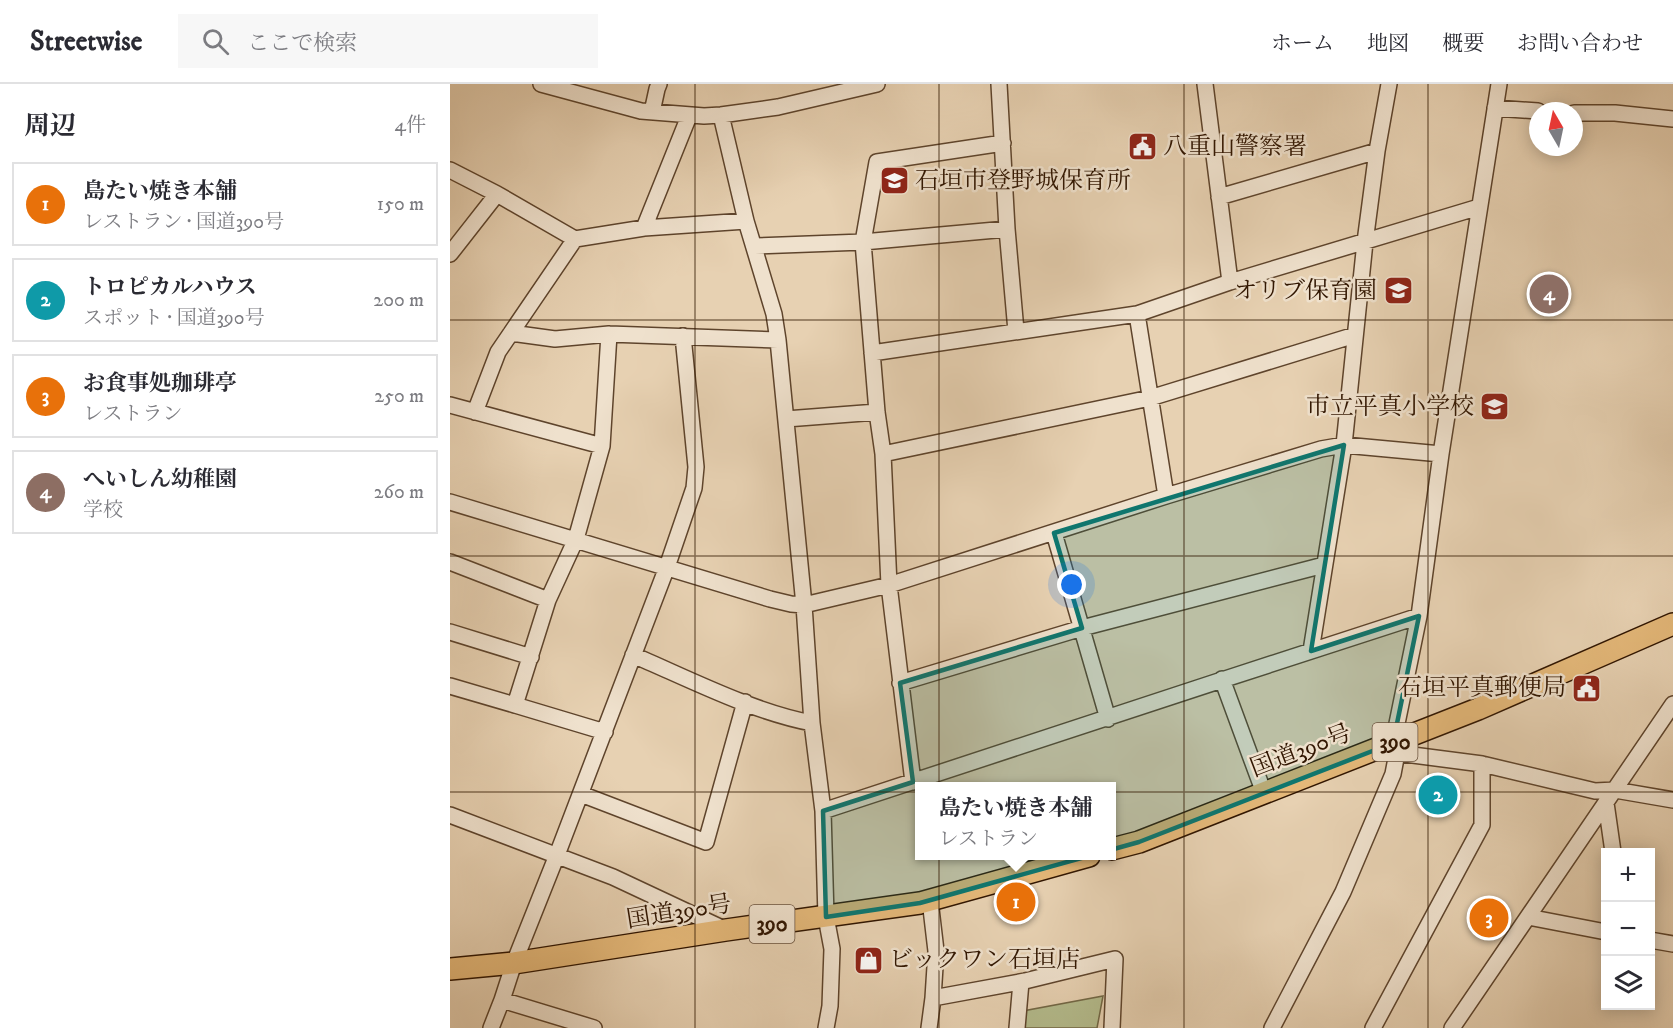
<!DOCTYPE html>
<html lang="ja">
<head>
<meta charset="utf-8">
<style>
	:root { --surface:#fff; --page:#f7f7f7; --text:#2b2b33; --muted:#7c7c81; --line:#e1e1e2; --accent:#8f2418 }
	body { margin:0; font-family:"IM FELL DW Pica","Noto Serif JP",serif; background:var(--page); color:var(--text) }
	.controls { position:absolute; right:18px; bottom:18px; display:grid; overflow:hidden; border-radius:0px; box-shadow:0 3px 15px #0003 }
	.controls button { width:54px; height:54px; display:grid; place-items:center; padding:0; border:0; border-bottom:2px solid var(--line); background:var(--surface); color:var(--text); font:30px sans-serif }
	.compass { position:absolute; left:1079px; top:18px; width:54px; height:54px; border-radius:50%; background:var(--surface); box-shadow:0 3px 15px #0003; rotate:351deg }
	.you { position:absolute; left:622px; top:501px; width:21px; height:21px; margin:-15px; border:4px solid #fff; border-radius:50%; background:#1a73e8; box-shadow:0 0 0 9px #1a73e833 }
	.badge { display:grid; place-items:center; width:39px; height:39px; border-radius:50%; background:var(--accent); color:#fff; font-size:20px; font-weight:700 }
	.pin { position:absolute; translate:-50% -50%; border:3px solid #fff; box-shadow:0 2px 6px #0006 }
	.popup { position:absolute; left:465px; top:698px; width:201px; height:78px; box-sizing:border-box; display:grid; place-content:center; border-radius:0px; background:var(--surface); filter:drop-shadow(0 2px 4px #0005); font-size:20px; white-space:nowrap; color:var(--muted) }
	.popup b { font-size:22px; color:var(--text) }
	.popup::after { content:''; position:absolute; left:50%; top:100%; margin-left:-12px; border:12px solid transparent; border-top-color:var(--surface) }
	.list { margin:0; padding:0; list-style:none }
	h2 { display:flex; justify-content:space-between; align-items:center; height:78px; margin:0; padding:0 24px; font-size:26px }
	h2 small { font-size:20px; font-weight:400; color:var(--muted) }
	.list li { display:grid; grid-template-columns:39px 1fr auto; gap:18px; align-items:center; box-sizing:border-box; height:84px; margin:0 12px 12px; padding:0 12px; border:2px solid var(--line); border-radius:0px }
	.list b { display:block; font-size:22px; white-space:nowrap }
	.list p { margin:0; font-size:20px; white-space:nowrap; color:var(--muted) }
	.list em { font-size:20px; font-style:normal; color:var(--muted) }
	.icon { flex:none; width:33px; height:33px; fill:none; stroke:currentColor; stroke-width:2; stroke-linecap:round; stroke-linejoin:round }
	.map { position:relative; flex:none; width:1223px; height:944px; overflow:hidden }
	header { display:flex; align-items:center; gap:36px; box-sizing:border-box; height:84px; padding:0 30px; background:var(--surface); border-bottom:2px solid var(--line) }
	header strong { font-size:28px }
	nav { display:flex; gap:33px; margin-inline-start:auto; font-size:21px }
	.search { width:420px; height:54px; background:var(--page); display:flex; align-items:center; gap:15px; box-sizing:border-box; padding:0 21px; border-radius:0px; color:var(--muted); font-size:22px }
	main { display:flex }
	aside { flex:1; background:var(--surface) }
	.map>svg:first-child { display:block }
	.green { fill:#b4bc8d; stroke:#726846; stroke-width:1.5 }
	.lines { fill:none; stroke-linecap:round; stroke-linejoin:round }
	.minor-casing { stroke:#5e442c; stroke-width:18 }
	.highway-casing { stroke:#301500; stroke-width:24 }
	.minor { stroke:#efe1cd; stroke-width:15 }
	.highway { stroke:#e4b879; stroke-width:21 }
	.marked { fill:#0f766e; fill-opacity:0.2; stroke:#0f766e; stroke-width:4.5; stroke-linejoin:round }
	.grid { fill:none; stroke:#301500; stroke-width:1.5; stroke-opacity:0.55 }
	.labels { text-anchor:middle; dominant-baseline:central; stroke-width:5; stroke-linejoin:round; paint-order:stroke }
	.shield { fill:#efe1cd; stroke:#69523e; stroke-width:1.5 }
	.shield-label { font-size:22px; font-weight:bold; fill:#301500 }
	.poi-label { font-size:24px; fill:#301500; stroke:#efe1cd; text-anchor:start }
	.street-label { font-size:24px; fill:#301500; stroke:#efe1cd }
</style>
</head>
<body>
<header>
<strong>Streetwise</strong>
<div class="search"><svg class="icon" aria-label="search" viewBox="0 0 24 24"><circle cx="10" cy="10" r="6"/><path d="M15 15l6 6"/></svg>ここで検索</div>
<nav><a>ホーム</a><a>地図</a><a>概要</a><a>お問い合わせ</a></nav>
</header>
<main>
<aside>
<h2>周辺<small>4件</small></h2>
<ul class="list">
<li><span class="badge" style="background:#e8710a">1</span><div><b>島たい焼き本舗</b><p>レストラン · 国道390号</p></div><em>150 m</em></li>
<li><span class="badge" style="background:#0f9aa8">2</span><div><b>トロピカルハウス</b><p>スポット · 国道390号</p></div><em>200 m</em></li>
<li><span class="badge" style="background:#e8710a">3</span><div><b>お食事処珈琲亭</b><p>レストラン</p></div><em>250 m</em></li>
<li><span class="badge" style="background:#8d6e63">4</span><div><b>へいしん幼稚園</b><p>学校</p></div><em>260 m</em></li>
</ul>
</aside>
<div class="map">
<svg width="1223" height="944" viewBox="0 0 1223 944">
	<rect width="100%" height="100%" fill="#e7d1b2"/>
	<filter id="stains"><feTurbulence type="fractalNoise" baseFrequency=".00333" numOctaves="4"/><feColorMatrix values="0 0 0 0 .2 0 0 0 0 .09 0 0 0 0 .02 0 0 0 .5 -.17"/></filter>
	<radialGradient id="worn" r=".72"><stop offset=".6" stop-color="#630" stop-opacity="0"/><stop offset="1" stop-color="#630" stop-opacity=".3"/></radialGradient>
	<path class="green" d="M653,912l-6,32h-76l2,-17z"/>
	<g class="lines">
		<defs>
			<path id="minor" d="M91,0l100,27 63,5 17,-1 57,-8 99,-23
				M549,0l8,145 9,102
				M755,0l25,198
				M1045,24l43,3
				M202,28l5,-23 2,-5
				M1124,29h41l58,6
				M271,31l25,106 28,93 4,26 26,265 8,118 11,88 3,106 6,32 -2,57 -4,22
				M0,86l47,24 78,45 69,-11 102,-7
				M769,113l158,-46
				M194,144l45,-112
				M305,162l108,-4 144,-13
				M0,170l47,-60
				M687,230l29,182
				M61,249l44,6 54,-5 169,6
				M422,269l265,-39 93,-32 249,-75
				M0,321l152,41
				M25,328l23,-60 77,-113
				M336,335l91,-7
				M433,370l267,-56 205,-63
				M0,418l320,97 21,5 13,1 85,-20 277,-89 155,-47 23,-4 97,9
				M604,449l54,186
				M0,478l98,38
				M0,548l81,25
				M861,567l33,-206 21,-203 12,-91 12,-67
				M183,571c56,24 120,57 179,68
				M772,595l42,114
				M450,599l182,-55 242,-63
				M0,602l65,19 33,-105 28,-61 26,-93 7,-112
				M65,621l90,27
				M947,669l85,11 113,27 20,-1 58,10
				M463,698l-24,-197 -6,-131 -6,-42 -14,-170 14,-80 126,-19
				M131,710l125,48 39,-140
				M1156,719l7,49
				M373,727c199,-65 397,-131 596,-195
				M0,731l163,62 113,53
				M1078,833l78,15
				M1200,856l23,4
				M483,914l92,-17 90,-22 -3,69
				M52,916l92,28
				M41,944l11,-28 12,-37 43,-108 110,-288 27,-79 2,-21 -13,-131
				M479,944l4,-30 3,-47 -6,-51
				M567,944l4,-46
				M822,944l71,-136 50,-118 4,-21 -4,-10 26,-127 22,-162 58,-370
				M923,944l109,-203v-61
				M1002,944l221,-324"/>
			<path id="highway" d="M662,765l27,-7 339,-133 195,-85
				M0,885l64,-6 212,-33 194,-27 169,-47"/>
		</defs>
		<use href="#minor" class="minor-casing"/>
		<use href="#highway" class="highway-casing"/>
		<use href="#minor" class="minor"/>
		<use href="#highway" class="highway"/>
	</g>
	<path class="marked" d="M894,361l-33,206 108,-35 -26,127 -254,99 -219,61 -94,14 -3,-106 90,-29 -13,-99 182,-55 -28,-95z"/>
	<path class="grid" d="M245,0v944M489,0v944M734,0v944M978,0v944M0,236h1223M0,472h1223M0,708h1223"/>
	<defs>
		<symbol id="civic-square" viewBox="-11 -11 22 22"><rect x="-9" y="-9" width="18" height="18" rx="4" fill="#8f2418" stroke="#efe1cd"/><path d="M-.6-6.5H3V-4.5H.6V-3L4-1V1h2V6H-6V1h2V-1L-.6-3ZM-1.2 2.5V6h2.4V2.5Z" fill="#fff"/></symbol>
		<symbol id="school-square" viewBox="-11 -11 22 22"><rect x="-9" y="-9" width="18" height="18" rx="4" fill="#8f2418" stroke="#efe1cd"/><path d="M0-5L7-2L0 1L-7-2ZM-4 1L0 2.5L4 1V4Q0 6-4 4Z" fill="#fff"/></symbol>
		<symbol id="shop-square" viewBox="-11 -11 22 22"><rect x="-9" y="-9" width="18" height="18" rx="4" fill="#8f2418" stroke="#efe1cd"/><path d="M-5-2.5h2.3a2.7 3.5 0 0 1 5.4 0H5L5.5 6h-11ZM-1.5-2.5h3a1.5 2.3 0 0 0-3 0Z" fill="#fff"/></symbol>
	</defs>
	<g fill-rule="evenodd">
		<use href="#civic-square" x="676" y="46" width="33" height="33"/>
		<use href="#school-square" x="428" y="80" width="33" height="33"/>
		<use href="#school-square" x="932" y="190" width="33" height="33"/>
		<use href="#school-square" x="1028" y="306" width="33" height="33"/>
		<use href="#civic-square" x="1120" y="588" width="33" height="33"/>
		<use href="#shop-square" x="402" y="860" width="33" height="33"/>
	</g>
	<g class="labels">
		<g class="shield">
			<rect x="922.5" y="639" width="45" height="38" rx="4.5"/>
			<rect x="299.5" y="821" width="45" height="38" rx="4.5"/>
		</g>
		<g class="shield-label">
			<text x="945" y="658">390</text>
			<text x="322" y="840">390</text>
		</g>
		<g class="poi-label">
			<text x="713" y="63">八重山警察署</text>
			<text x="465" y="97">石垣市登野城保育所</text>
			<text x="927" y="207" text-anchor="end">オリブ保育園</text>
			<text x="1024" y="323" text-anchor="end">市立平真小学校</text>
			<text x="1116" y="604" text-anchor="end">石垣平真郵便局</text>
			<text x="439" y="876">ビックワン石垣店</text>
		</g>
		<g class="street-label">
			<text transform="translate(851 667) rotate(-21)">国道390号</text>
			<text transform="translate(229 828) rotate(-9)">国道390号</text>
		</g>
	</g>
	<rect width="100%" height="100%" filter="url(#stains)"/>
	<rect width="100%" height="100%" fill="url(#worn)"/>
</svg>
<div class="controls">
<button>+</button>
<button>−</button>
<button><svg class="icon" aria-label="layers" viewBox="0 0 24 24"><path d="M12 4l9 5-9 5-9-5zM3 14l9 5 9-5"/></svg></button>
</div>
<svg class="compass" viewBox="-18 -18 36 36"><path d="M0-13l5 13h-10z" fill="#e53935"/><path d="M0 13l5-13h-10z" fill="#7c7c81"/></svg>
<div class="you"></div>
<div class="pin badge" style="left:566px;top:818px;background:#e8710a">1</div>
<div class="popup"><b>島たい焼き本舗</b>レストラン</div>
<div class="pin badge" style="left:988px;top:711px;background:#0f9aa8">2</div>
<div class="pin badge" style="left:1039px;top:834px;background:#e8710a">3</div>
<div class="pin badge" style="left:1099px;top:210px;background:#8d6e63">4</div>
</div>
</main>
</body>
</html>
